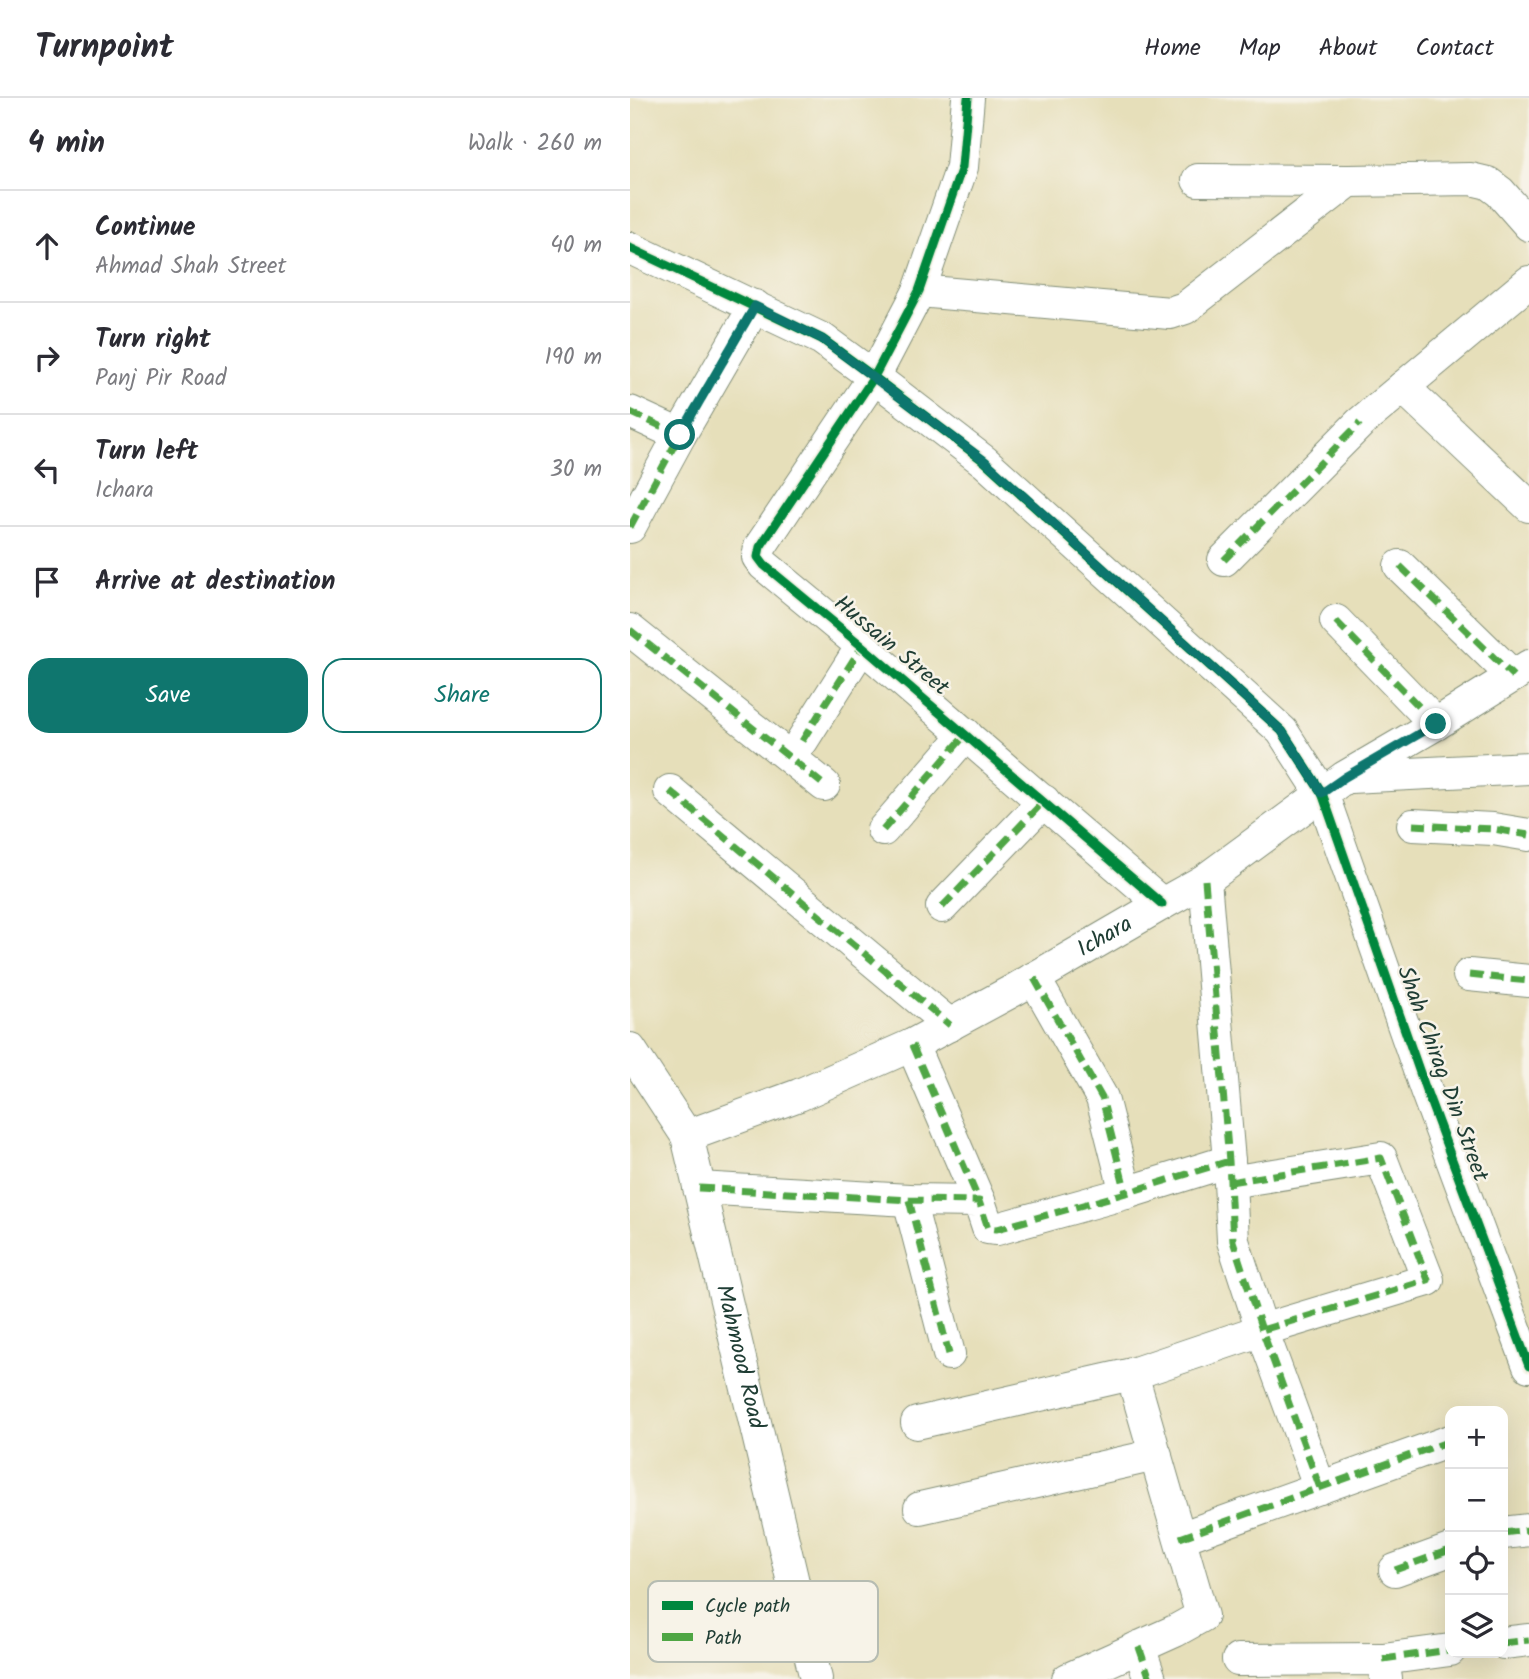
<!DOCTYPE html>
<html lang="en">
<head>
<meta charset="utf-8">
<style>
	:root { --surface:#fff; --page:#f7f7f7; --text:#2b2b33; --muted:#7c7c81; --line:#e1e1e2; --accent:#0f766e }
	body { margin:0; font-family:Kalam,sans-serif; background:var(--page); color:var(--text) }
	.controls { position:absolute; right:21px; bottom:21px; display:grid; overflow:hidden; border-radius:14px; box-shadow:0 7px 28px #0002 }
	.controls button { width:63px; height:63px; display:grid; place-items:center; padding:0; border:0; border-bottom:2px solid var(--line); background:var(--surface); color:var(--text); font:35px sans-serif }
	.stop { position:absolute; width:21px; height:21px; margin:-16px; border:5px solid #0f766e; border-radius:50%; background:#fff }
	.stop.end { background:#0f766e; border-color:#fff; box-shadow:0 2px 7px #0008 }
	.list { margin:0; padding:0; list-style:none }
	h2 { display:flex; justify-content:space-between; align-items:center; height:91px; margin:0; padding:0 28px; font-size:30px }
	h2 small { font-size:23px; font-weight:400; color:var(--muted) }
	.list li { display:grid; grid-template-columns:46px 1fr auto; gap:21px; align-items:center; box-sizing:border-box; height:112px; padding:0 28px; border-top:2px solid var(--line) }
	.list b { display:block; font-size:26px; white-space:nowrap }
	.list p { margin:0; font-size:23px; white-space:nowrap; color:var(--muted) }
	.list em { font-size:23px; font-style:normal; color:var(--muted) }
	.actions { display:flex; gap:14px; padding:21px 28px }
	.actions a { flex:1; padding:16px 0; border:2px solid var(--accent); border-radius:21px; text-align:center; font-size:24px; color:var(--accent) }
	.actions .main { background:var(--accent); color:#fff }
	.icon { flex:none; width:38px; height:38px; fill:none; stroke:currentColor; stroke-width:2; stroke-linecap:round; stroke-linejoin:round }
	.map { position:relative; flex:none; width:899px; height:1581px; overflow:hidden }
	header { display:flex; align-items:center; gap:42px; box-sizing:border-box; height:98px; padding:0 35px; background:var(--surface); border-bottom:2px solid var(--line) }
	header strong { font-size:33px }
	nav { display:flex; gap:38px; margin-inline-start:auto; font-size:24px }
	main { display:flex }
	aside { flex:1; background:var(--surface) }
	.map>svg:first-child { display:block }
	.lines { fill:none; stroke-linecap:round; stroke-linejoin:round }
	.minor-casing { stroke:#828e77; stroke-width:34 }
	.minor { stroke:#fff; stroke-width:32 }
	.quiet { stroke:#4fa644; stroke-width:7; stroke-dasharray:14 7; stroke-linecap:butt }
	.cycleway-casing { stroke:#f7f3e8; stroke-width:13 }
	.cycleway { stroke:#00873e; stroke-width:9 }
	.route { stroke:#0f766e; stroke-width:9 }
	.labels { text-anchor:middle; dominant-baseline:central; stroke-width:5; stroke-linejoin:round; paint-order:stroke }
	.street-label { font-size:23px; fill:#1f3d34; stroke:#f7f3e8 }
	.key { fill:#f7f3e8; stroke:#b6bcb2; stroke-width:2 }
	.key-label { font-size:19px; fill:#1f3d34 }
</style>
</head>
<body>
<header>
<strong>Turnpoint</strong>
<nav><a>Home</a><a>Map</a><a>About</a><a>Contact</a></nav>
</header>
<main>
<aside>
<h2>4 min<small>Walk · 260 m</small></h2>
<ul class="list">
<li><svg class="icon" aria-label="ahead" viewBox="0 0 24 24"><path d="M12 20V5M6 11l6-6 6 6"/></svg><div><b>Continue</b><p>Ahmad Shah Street</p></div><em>40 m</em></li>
<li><svg class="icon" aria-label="right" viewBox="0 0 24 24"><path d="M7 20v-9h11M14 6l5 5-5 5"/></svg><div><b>Turn right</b><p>Panj Pir Road</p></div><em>190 m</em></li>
<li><svg class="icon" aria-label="left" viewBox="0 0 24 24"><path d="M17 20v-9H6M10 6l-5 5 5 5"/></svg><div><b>Turn left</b><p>Ichara</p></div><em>30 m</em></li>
<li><svg class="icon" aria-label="arrive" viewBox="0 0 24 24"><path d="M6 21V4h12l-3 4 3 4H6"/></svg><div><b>Arrive at destination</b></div></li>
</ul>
<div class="actions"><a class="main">Save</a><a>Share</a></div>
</aside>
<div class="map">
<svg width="899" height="1581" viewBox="0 0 899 1581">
	<rect width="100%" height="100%" fill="#f7f3e8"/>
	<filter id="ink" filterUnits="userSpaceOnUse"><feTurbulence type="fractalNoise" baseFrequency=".0143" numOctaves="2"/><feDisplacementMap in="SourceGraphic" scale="14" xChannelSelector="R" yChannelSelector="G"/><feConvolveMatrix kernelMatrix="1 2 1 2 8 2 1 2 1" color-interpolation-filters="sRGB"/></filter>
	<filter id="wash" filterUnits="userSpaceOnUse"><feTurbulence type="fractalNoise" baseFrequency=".00686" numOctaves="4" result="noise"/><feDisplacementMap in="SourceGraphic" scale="28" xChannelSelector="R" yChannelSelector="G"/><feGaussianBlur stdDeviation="1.57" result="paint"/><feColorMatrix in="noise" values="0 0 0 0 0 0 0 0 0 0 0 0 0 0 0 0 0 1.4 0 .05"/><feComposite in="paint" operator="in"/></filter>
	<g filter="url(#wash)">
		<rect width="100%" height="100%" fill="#e6dfba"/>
	</g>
	<g filter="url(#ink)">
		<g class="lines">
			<defs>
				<g id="minor">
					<path d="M338,0l-6,69 -43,124 -45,86 -114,170 -2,10 6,8 98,81 300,258"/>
					<path d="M568,82l151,1 122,-2 17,4 12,9 29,33"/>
					<path d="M0,150l192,91 52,38 111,85 297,269 40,62 104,297 103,276"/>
					<path d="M289,193l251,22 15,-5 164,-127"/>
					<path d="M773,289l126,119"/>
					<path d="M0,314l50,23"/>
					<path d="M0,429l50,-92 75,-129"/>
					<path d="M594,462l136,-137 169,-141"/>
					<path d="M770,468l113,110"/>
					<path d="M706,523l100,103"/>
					<path d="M0,532l194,155"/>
					<path d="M172,643l60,-95"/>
					<path d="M720,679l179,-9"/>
					<path d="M40,693l280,234"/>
					<path d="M783,727l80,4 36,6"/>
					<path d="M253,732l83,-96"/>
					<path d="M575,782l24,281 4,80 29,89 58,158"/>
					<path d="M312,809l102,-106"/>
					<path d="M839,877l60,6"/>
					<path d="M404,880l68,120 24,95"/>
					<path d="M282,947l67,156"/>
					<path id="s1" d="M0,951l57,87 129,543"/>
					<path id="s2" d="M57,1038l112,-41 113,-50 102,-55 148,-86 43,-24 140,-103 91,-53 93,-58"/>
					<path d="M69,1090l210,12 70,1 9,27 9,1 129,-36 103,-32"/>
					<path d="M279,1102l40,154"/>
					<path d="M287,1325l215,-49 130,-44 166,-50 -47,-122 -151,24"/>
					<path d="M290,1410l236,-53"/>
					<path d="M873,1435l26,-3"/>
					<path d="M550,1440l270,-97"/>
					<path d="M765,1472l55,-20"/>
					<path d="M873,1545l26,-3"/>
					<path d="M509,1549l11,32"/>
					<path d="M753,1561l67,-9"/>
					<path d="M608,1562l145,-1 3,20"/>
					<path d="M438,1581l107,-48 27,-15 -70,-242"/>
				</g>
			</defs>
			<use href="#minor" class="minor-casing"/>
			<use href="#minor" class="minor"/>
			<path class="quiet" d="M0,314l50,23
				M0,429l50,-92 75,-129
				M594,462l136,-137
				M770,468l113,110
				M706,523l100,103
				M0,532l194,155
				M172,643l60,-95
				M40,693l280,234
				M783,727l80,4 36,6
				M253,732l83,-96
				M575,782l24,281 4,80 29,89 58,158
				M312,809l102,-106
				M839,877l60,6
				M404,880l68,120 24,95
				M282,947l67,156
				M600,1084l151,-24 47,122 -166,50
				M69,1090l210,12 70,1 9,27 9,1 129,-36 103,-32
				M279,1102l40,154
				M873,1435l26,-3
				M550,1440l270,-97
				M765,1472l55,-20
				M873,1545l26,-3
				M509,1549l11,32
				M753,1561l67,-9"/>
			<defs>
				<path id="cycleway" d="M338,0l-6,69 -43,124 -45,86 -114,170 -2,10 6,8 98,81 300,258
					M0,150l192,91 52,38 111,85 297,269 40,62 104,297 103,276"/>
			</defs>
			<use href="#cycleway" class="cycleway-casing"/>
			<use href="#cycleway" class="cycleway"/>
		</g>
	</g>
	<g class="lines" filter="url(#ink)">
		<path class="route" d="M50,337l75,-129 67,33 163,122 297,270 40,62 23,-16 91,-53"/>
	</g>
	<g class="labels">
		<g class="street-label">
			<text transform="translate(261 548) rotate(40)">Hussain Street</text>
			<text stroke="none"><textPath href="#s2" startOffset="464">Ichara</textPath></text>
			<text transform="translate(812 976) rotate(70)">Shah Chirag Din Street</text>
			<text stroke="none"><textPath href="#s1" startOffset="331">Mahmood Road</textPath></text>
		</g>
	</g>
	<rect x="18" y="1483" width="230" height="81" rx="10" class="key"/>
	<rect x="32" y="1503" width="31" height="9" fill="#00873e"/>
	<rect x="32" y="1535" width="31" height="8" fill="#4fa644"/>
	<g class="key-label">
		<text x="75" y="1514">Cycle path</text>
		<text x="75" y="1546">Path</text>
	</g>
</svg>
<div class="controls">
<button>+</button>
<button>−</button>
<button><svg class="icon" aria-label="locate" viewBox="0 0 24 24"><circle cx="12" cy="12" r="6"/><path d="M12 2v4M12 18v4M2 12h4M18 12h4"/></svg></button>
<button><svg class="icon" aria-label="layers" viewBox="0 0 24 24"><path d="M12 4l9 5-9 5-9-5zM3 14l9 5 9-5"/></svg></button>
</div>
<div class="stop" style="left:50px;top:337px"></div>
<div class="stop end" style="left:806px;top:626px"></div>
</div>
</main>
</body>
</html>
